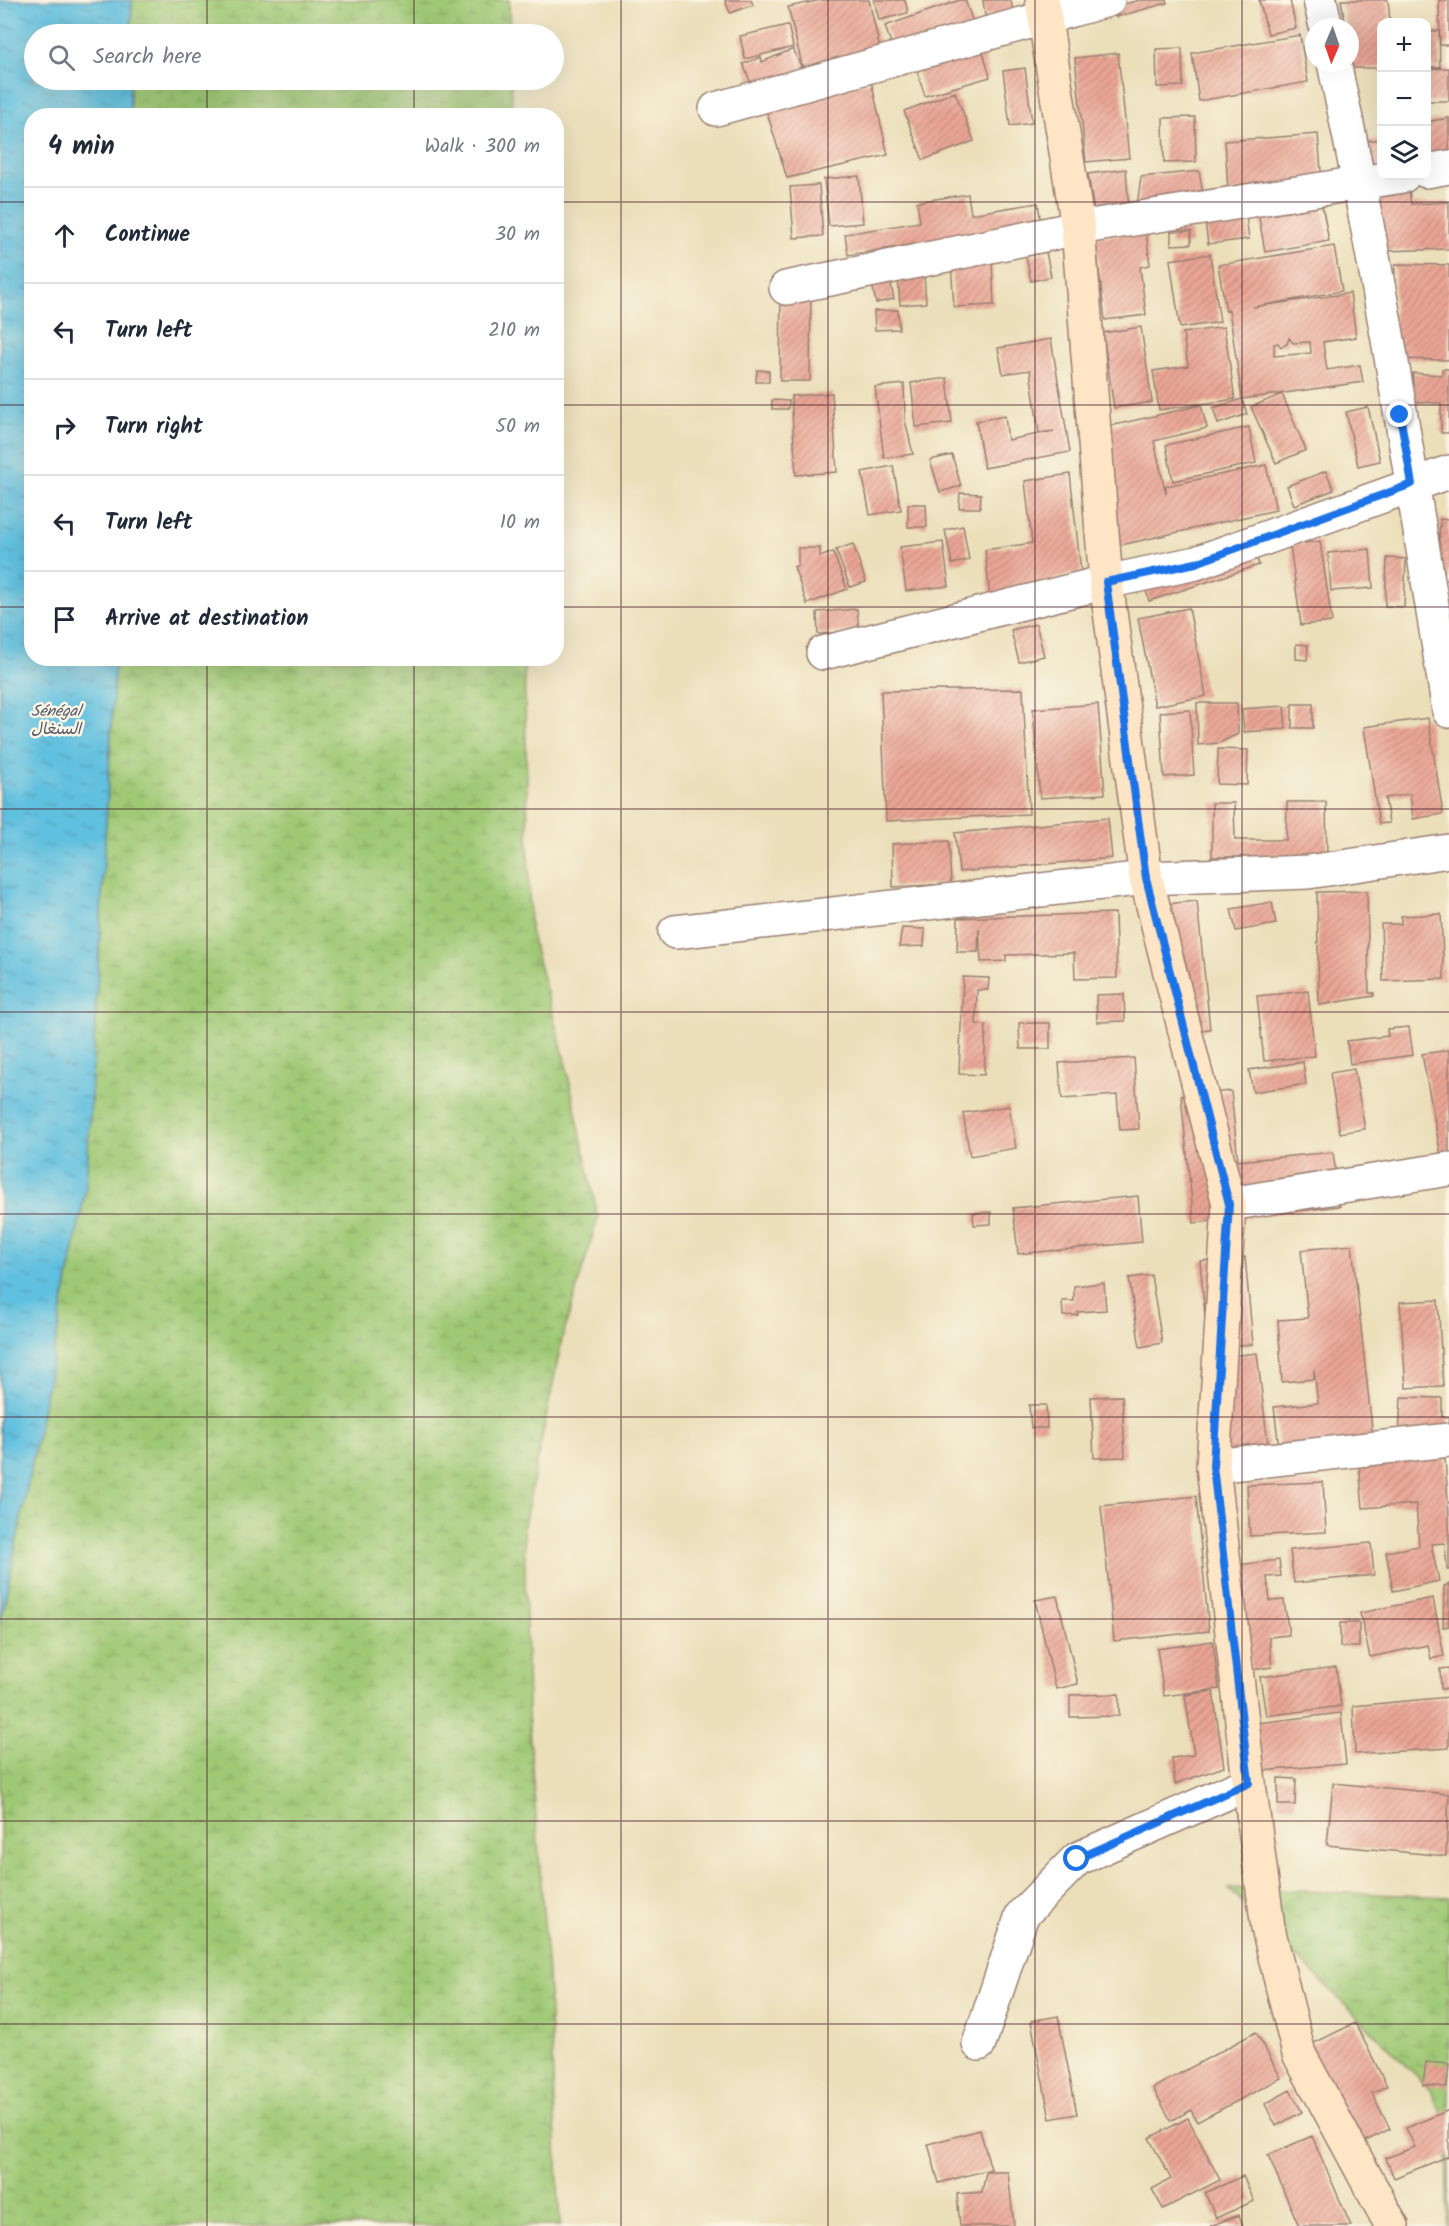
<!DOCTYPE html>
<html lang="en">
<head>
<meta charset="utf-8">
<style>
	:root { --surface:#fff; --page:#f6f6f7; --text:#1f2937; --muted:#747a83; --line:#e0e1e3 }
	body { margin:0; font-family:Kalam,"Playpen Sans Arabic",sans-serif; background:var(--page); color:var(--text) }
	.controls { position:absolute; right:18px; top:18px; display:grid; overflow:hidden; border-radius:12px; box-shadow:0 6px 24px #0002 }
	.controls button { width:54px; height:54px; display:grid; place-items:center; padding:0; border:0; border-bottom:2px solid var(--line); background:var(--surface); color:var(--text); font:30px sans-serif }
	.compass { position:absolute; left:1305px; top:18px; width:54px; height:54px; border-radius:50%; background:var(--surface); box-shadow:0 6px 24px #0002; rotate:182deg }
	.stop { position:absolute; width:18px; height:18px; margin:-14px; border:4px solid #1a73e8; border-radius:50%; background:#fff }
	.stop.end { background:#1a73e8; border-color:#fff; box-shadow:0 2px 6px #0008 }
	.list { margin:0; padding:0; list-style:none }
	h2 { display:flex; justify-content:space-between; align-items:center; height:78px; margin:0; padding:0 24px; font-size:26px }
	h2 small { font-size:20px; font-weight:400; color:var(--muted) }
	.list li { display:grid; grid-template-columns:39px 1fr auto; gap:18px; align-items:center; box-sizing:border-box; height:96px; padding:0 24px; border-top:2px solid var(--line) }
	.list b { display:block; font-size:22px; white-space:nowrap }
	.list em { font-size:20px; font-style:normal; color:var(--muted) }
	.icon { flex:none; width:33px; height:33px; fill:none; stroke:currentColor; stroke-width:2; stroke-linecap:round; stroke-linejoin:round }
	.map { position:relative; flex:none; width:1449px; height:2226px; overflow:hidden }
	.search { position:absolute; background:var(--surface); box-shadow:0 6px 24px #0002; left:24px; top:24px; width:540px; height:66px; display:flex; align-items:center; gap:15px; box-sizing:border-box; padding:0 21px; border-radius:33px; color:var(--muted); font-size:22px }
	.panel { position:absolute; background:var(--surface); box-shadow:0 6px 24px #0002; left:24px; top:108px; width:540px; height:558px; border-radius:24px }
	.map>svg:first-child { display:block }
	.wetland { fill:url(#wetland-marsh); stroke:#747450; stroke-width:1.5 }
	.water { fill:url(#water-ripples); stroke:#567085; stroke-width:1.5 }
	.building { fill:url(#building-hatch); fill-rule:evenodd }
	.lines { fill:none; stroke-linecap:round; stroke-linejoin:round }
	.street-casing { stroke:#9a7f72; stroke-width:36 }
	.secondary-casing { stroke:#9a7f72; stroke-width:36 }
	.street { stroke:#fff; stroke-width:33 }
	.secondary { stroke:#fde5c5; stroke-width:33 }
	.route { stroke:#1a73e8; stroke-width:8 }
	.grid { fill:none; stroke:#4a1f2b; stroke-width:1.5; stroke-opacity:0.55 }
	.labels { text-anchor:middle; dominant-baseline:central; stroke-width:5; stroke-linejoin:round; paint-order:stroke }
	.water-label { font-size:16px; font-style:italic; fill:#52576a; stroke:#fcf5e5 }
</style>
</head>
<body>
<div class="map">
<svg width="1449" height="2226" viewBox="0 0 1449 2226">
	<defs>
		<pattern id="wetland-marsh" width="20" height="14" patternUnits="userSpaceOnUse" patternTransform="scale(1.5)"><rect width="20" height="14" fill="#9fc975"/><path d="M1 5h8M5 5V1M11 12h8M15 12V8" fill="none" stroke="#8aac65"/></pattern>
		<pattern id="water-ripples" width="26" height="14" patternUnits="userSpaceOnUse" patternTransform="scale(1.5)"><rect width="26" height="14" fill="#61c0df"/><path d="M2 4q2-2 4 0t4 0M15 11q2-2 4 0t4 0" fill="none" stroke="#529bb5"/></pattern>
		<pattern id="building-hatch" width="6" height="6" patternUnits="userSpaceOnUse" patternTransform="scale(1.5)"><rect width="6" height="6" fill="#eba695"/><path d="M-1 1l2-2M0 6l6-6M5 7l2-2" fill="none" stroke="#c0877a"/></pattern>
	</defs>
	<rect width="100%" height="100%" fill="#fcf5e5"/>
	<filter id="ink" filterUnits="userSpaceOnUse"><feTurbulence type="fractalNoise" baseFrequency=".0167" numOctaves="2"/><feDisplacementMap in="SourceGraphic" scale="12" xChannelSelector="R" yChannelSelector="G"/><feConvolveMatrix kernelMatrix="1 2 1 2 8 2 1 2 1" color-interpolation-filters="sRGB"/></filter>
	<filter id="wash" filterUnits="userSpaceOnUse"><feTurbulence type="fractalNoise" baseFrequency=".008" numOctaves="4" result="noise"/><feDisplacementMap in="SourceGraphic" scale="24" xChannelSelector="R" yChannelSelector="G"/><feGaussianBlur stdDeviation="1.35" result="paint"/><feColorMatrix in="noise" values="0 0 0 0 0 0 0 0 0 0 0 0 0 0 0 0 0 1.4 0 .05"/><feComposite in="paint" operator="in"/></filter>
	<g filter="url(#wash)">
		<rect width="100%" height="100%" fill="#ebdfba"/>
		<path class="wetland" d="M132,0h377l1,34h-379z
			M130,80h381l1,35 -382,1z
			M115,659h409l6,272 34,125 34,161 -36,122 -38,186 4,189 20,260 12,252h-560v-601l86,-438z
			M1228,1888l221,9v329h-2v-100l-16,-36z"/>
		<path class="water" d="M0,0h132l-1,34h-97v46h96v35l-98,1v542l83,1 -29,528 -86,438z"/>
		<g id="blocks">
			<path class="building" d="M725,0h26l2,5 -23,8z
				M821,0h48l13,58 -125,40 -14,-34 18,-7 1,5 31,-13 11,24 -16,-66z
				M874,0h31l3,13 -29,7z
				M960,0h5l10,28 -80,27 -10,-29z
				M983,0h28l2,14 -28,2z
				M1140,0h26l1,3 -51,14 -3,-10z
				M1259,0h31l6,28 -28,6z
				M1341,0h47l2,22h-8v46h-29l-3,-19v-22h-4z
				M1439,0h10v45h-9z
				M788,25l5,22 -48,12 -5,-23z
				M1426,31h13l1,36h-14z
				M1300,35l8,47 -109,19 -7,-48z
				M1182,48l1,38 -26,1 -1,-38z
				M983,52l7,25 -65,19 -8,-25z
				M1118,53l11,105 -43,4 -11,-104z
				M1025,68l7,55 -22,3 -7,-55z
				M1449,68v33h-23v-32z
				M871,81l17,74 -101,23 -22,-72z
				M955,92l19,49 -51,19 -19,-49z
				M1195,117l1,45 -32,1 -1,-45z
				M1449,118v41l-23,4v-41z
				M1318,134l4,49 -94,9 -3,-51z
				M1382,139v29l-19,2 -4,-28z
				M1126,169l3,41 -35,1 -6,-37z
				M1199,171l5,29 -67,6 4,-29z
				M859,176l4,47 -34,3 -5,-47z
				M1408,181l3,23 38,-2v47l-66,2 -8,-67z
				M819,185l4,51 -29,2 -4,-51z
				M968,194l3,20 67,-11 3,21 -193,31 -3,-21 75,-12 -3,-20z
				M1321,200l8,41 -64,11 -7,-40z
				M1246,217l3,22 -41,5 -3,-22z
				M1146,231l4,34 -10,2 6,48 -41,5 -10,-83z
				M1171,231h20v13l-20,1z
				M1334,246l8,45 -89,16 97,-14 6,44 -33,5 4,28 33,-5 3,17 -121,17 5,15 -29,10 -5,-16 29,-9 -13,-89 -3,1 -8,-46zM1289,338l4,5 17,-1 1,11 -37,3v-12l4,-1 3,4 6,-3z
				M1046,252l5,25 -20,4 -5,-25z
				M1210,254l10,68 -40,6 -10,-68z
				M992,260l2,45 -40,2 -3,-45z
				M1395,264l54,1v95l-56,-1z
				M924,274l2,29 -26,2 -2,-29z
				M889,275l5,24 -18,4 -5,-24z
				M781,286h30l-1,95h-30z
				M898,310l1,19 -24,1 -1,-19z
				M1141,327l11,75 -38,6 -11,-75z
				M1224,327l11,72 -76,11 -6,-39 35,-5 -5,-33z
				M1051,339l19,113 -86,16 -8,-47 29,-5 3,24 46,-9 -15,2 -9,-63 -27,4 -5,-26z
				M1442,369h7v64h-8v-30l-29,-1 1,-29 29,2z
				M757,370l12,1v11h-13z
				M947,378l5,45 -36,4 -5,-44z
				M904,384l1,36 8,34 -29,4 -9,-71z
				M832,393l5,79 -41,3 -5,-79z
				M1282,394l24,56 -30,13 -25,-56z
				M772,400l17,1 -1,8h-16z
				M1201,405l6,23 -53,13 12,53v-8l100,-21 10,45 -155,35 -28,-115z
				M1368,407l12,54 -22,5 -12,-54z
				M1249,427l7,36 -83,18 -7,-36z
				M952,455l9,31 -21,6 -10,-32z
				M893,466l8,44 -31,5 -8,-43z
				M1326,471l8,19 -40,15 -7,-19z
				M1070,474l11,98 -91,26 -5,-48 47,-7 -7,-62z
				M960,493l21,1 -1,14h-21z
				M908,504h18l1,23h-19z
				M1440,519l9,1v60l-11,-1z
				M963,526l6,34 -17,4 -7,-34z
				M1320,541l12,81 -31,3 -11,-80z
				M943,542l6,44 -43,5 -6,-44z
				M853,544l13,38 -16,5 -14,-37z
				M1253,547l6,18 -110,36 -5,-17z
				M798,548h22v9l13,-5 14,37 -40,15 -13,-37 4,-2z
				M1370,549l3,39 -42,3 -3,-38z
				M1387,558l19,1 -2,48 -19,-1z
				M1189,608l17,88 -51,10 -17,-88z
				M857,609l2,22 -41,3 -1,-22z
				M1036,624l8,32 -25,6 -8,-32z
				M1296,644l12,1 -1,15 -11,-1z
				M1023,689l6,125 -143,7 -5,-130z
				M1197,703h40l1,31 -19,9 -21,2z
				M1098,704l7,90 -65,4 -7,-89z
				M1292,704h21v24h-21z
				M1284,706l2,23 -42,3 -2,-23z
				M1190,710l4,65 -30,2 -4,-65z
				M1428,718l15,96 -30,5 -3,-25 -25,4 4,25 -10,1 -15,-97z
				M1218,749l30,1 -1,35 -30,-1z
				M1287,802h39l1,55h-115v-54h22l1,37h51z
				M1108,818l4,40 -153,14 -4,-39z
				M949,841l2,43 -58,3 -1,-43z
				M1367,891l2,102h5v3l-55,9 -2,-113z
				M1197,901l13,128 -33,4 -13,-129z
				M1272,902l4,22 -40,7 -5,-22z
				M1115,913l2,65 -42,1 -1,-26 -68,2v6l-25,1 -2,-34 -1,24h-21l1,-34z
				M1441,914l3,65 -61,2 -2,-57h20v-8z
				M902,928l23,1 -1,17 -25,1z
				M963,977l26,1 -1,12h-11l-1,34 10,1 -2,50 -25,-1z
				M1308,991l7,65 -51,5 -7,-65z
				M1124,994l1,27 -28,1 -1,-27z
				M1019,1023h31v26h-30z
				M1409,1027l4,28 -63,9 -3,-23 41,-5 -1,-7z
				M1449,1050v126l-4,1 -23,-123z
				M1134,1058l5,71 -19,1 -3,-35 -55,4 -3,-36z
				M1303,1062l3,22 -53,8 -4,-22z
				M1354,1069l11,60 -25,4 -10,-60z
				M1231,1091l7,70 95,-9 7,54 -146,17 -13,-127z
				M1009,1106l7,42 -46,8 -7,-43z
				M1138,1196l4,46 -124,12 -5,-46z
				M991,1212v12l-17,1 -1,-12z
				M1352,1245l21,193 -94,10 -5,-41 44,-4 -4,-33v9l-32,3 -4,-62 30,-2 -7,-68z
				M1245,1257l8,87 -45,4 -8,-87z
				M1151,1275l11,68 -22,4 -11,-69z
				M1104,1283l2,27 -28,2v3l-15,1 -1,-15h12v-15z
				M1438,1300l5,86 -37,2 -6,-86z
				M1257,1353l12,100 -45,5 -11,-100z
				M1122,1396l3,61 -31,1 -3,-61z
				M1401,1397l41,1v19h7v21l-50,-1z
				M1029,1405h17l1,23h-16z
				M1445,1458l4,56v56h-2l-2,-27 -14,1 8,37 -46,10 -7,-39 33,-6 -3,-42 -53,4 -4,-44z
				M1323,1482l3,50 -76,4 -3,-51z
				M1196,1496l13,135 -95,10 -13,-135z
				M1371,1543l3,32 -80,8 -4,-33z
				M1279,1560l2,16 -14,1 3,24 14,-1 5,35 -20,2 3,30 -21,3 -13,-105z
				M1449,1584v42l-6,1 1,-41z
				M1057,1596l21,88 -22,5 -21,-89z
				M1433,1598l11,58 -13,3 -3,-14 -58,12 -10,-44z
				M1340,1623h19v24h-19z
				M1213,1641l6,48 -55,7 -7,-47z
				M1336,1667l5,39 -75,10 -6,-39z
				M1449,1668v20l-8,1 -1,-20z
				M1213,1691l11,76 -49,17 -3,-26 22,-3 -9,-60z
				M1119,1694v22l-49,1v-22z
				M1449,1697v51l-94,6 -2,-48z
				M1341,1713l5,51 -85,7 -4,-48z
				M1278,1778l18,1 -1,26h-17z
				M1333,1783l116,11 -3,62 -119,-11z
				M1058,2016l19,98 -27,5 -19,-98z
				M1355,2023l32,63 -15,7 18,36 -36,18 -50,-99z
				M1256,2032l25,46 -84,44 -6,-12 -20,11 -18,-33z
				M1426,2062l23,2 -2,23 -24,-2z
				M1290,2090l12,22 -26,14 -11,-22z
				M1449,2110v46l-55,22 -8,-20 29,-11 -9,-19z
				M1188,2118l32,62 -57,29 -11,-20 19,-10 -22,-41z
				M980,2130l11,39 -52,14 -11,-39z
				M1312,2136l39,90h-52l-31,-71z
				M986,2172h22l6,54h-54l-3,-32 25,-2z
				M1243,2176l11,25 -38,17 -11,-25z
				M1239,2215l4,11h-33z"/>
		</g>
	</g>
	<g filter="url(#ink)">
		<use href="#blocks" fill-opacity="0" stroke="#9a7f72" stroke-width="1.5"/>
		<g class="lines">
			<defs>
				<path id="street" d="M1320,0l6,27
					M1334,63c47,214 80,432 115,648
					M716,109l392,-109
					M1426,171l23,-4
					M786,288l292,-60 325,-52
					M823,653l283,-71 90,-19 253,-91
					M675,932l471,-54 162,-6 141,-21
					M1229,1204l220,-35
					M1213,1466l236,-26
					M979,2044l43,-129 55,-56 172,-76"/>
				<path id="secondary" d="M1042,0l36,228 28,354 40,296 83,326 -16,262 36,317 19,145 31,126 93,172"/>
			</defs>
			<use href="#street" class="street-casing"/>
			<use href="#secondary" class="secondary-casing"/>
			<use href="#street" class="street"/>
			<use href="#secondary" class="secondary"/>
		</g>
	</g>
	<g class="lines" filter="url(#ink)">
		<path class="route" d="M1077,1859l172,-76 -36,-317 16,-262 -83,-326 -40,-296 90,-19 216,-79 -12,-69"/>
	</g>
	<path class="grid" d="M207,0v34M414,0v34M621,0v2226M828,0v2226M1035,0v2226M1242,0v2226M207,80v36M414,80v36M0,202h32M556,202h893M0,405h32M556,405h893M0,607h32M556,607h893M207,658v1568M414,658v1568M0,809h1449M0,1012h1449M0,1214h1449M0,1417h1449M0,1619h1449M0,1821h1449M0,2024h1449"/>
	<g class="labels">
		<g class="water-label">
			<text x="56" y="711">Sénégal<tspan x="56" dy="18">السنغال</tspan></text>
		</g>
	</g>
</svg>
<div class="controls">
<button>+</button>
<button>−</button>
<button><svg class="icon" aria-label="layers" viewBox="0 0 24 24"><path d="M12 4l9 5-9 5-9-5zM3 14l9 5 9-5"/></svg></button>
</div>
<svg class="compass" viewBox="-18 -18 36 36"><path d="M0-13l5 13h-10z" fill="#e53935"/><path d="M0 13l5-13h-10z" fill="#747a83"/></svg>
<div class="stop" style="left:1077px;top:1859px"></div>
<div class="stop end" style="left:1400px;top:415px"></div>
<div class="search"><svg class="icon" aria-label="search" viewBox="0 0 24 24"><circle cx="10" cy="10" r="6"/><path d="M15 15l6 6"/></svg>Search here</div>
<section class="panel">
<h2>4 min<small>Walk · 300 m</small></h2>
<ul class="list">
<li><svg class="icon" aria-label="ahead" viewBox="0 0 24 24"><path d="M12 20V5M6 11l6-6 6 6"/></svg><div><b>Continue</b></div><em>30 m</em></li>
<li><svg class="icon" aria-label="left" viewBox="0 0 24 24"><path d="M17 20v-9H6M10 6l-5 5 5 5"/></svg><div><b>Turn left</b></div><em>210 m</em></li>
<li><svg class="icon" aria-label="right" viewBox="0 0 24 24"><path d="M7 20v-9h11M14 6l5 5-5 5"/></svg><div><b>Turn right</b></div><em>50 m</em></li>
<li><svg class="icon" aria-label="left" viewBox="0 0 24 24"><path d="M17 20v-9H6M10 6l-5 5 5 5"/></svg><div><b>Turn left</b></div><em>10 m</em></li>
<li><svg class="icon" aria-label="arrive" viewBox="0 0 24 24"><path d="M6 21V4h12l-3 4 3 4H6"/></svg><div><b>Arrive at destination</b></div></li>
</ul>
</section>
</div>
</body>
</html>
